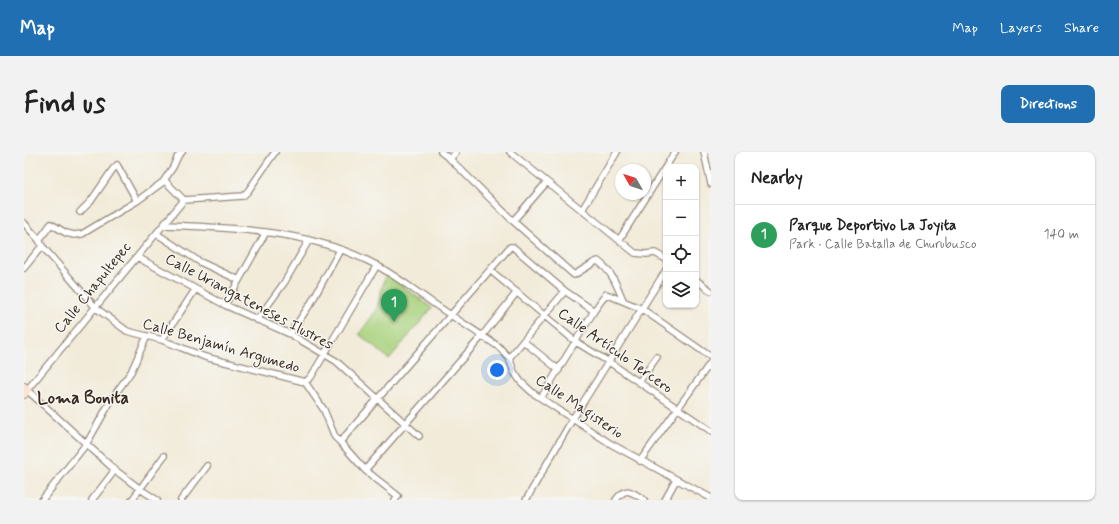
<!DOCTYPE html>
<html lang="en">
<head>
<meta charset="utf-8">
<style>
	:root { --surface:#fff; --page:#f2f2f2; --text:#222; --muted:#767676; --line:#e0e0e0; --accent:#1f6fb2 }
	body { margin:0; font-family:Mynerve,sans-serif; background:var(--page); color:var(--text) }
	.controls { position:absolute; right:12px; top:12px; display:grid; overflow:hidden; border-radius:8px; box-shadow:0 1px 3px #0004 }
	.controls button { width:36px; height:36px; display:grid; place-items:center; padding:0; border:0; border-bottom:1px solid var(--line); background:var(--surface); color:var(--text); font:20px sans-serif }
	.compass { position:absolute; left:591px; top:12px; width:36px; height:36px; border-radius:50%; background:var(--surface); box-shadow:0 1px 3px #0004; rotate:309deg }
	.you { position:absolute; left:473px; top:218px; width:14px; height:14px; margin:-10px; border:3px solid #fff; border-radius:50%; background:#1a73e8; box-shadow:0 0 0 6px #1a73e833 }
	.badge { display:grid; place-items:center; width:26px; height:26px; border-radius:50%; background:var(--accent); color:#fff; font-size:13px; font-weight:700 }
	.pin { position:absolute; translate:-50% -33px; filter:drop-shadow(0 1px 2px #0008) }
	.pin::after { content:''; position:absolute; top:21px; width:14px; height:12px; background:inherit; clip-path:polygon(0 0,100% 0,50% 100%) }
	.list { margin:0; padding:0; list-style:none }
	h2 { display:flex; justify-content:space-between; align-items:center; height:52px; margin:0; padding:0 16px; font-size:17px }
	h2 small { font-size:13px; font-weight:400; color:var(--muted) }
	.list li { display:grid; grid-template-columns:26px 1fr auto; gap:12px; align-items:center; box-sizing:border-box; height:60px; padding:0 16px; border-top:1px solid var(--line) }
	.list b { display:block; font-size:15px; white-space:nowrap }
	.list p { margin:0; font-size:13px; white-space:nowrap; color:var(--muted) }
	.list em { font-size:13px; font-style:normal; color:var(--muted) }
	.icon { flex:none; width:22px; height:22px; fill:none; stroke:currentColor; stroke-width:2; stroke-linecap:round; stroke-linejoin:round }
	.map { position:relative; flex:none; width:687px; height:348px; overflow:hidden; border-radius:8px }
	header { display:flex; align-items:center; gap:24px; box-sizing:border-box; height:56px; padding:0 20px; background:var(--accent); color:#fff }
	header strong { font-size:19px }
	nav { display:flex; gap:22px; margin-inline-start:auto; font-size:14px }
	.intro { display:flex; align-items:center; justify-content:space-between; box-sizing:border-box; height:96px; padding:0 24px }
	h1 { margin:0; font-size:28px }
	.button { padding:10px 18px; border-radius:8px; background:var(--accent); color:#fff; font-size:14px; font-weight:700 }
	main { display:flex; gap:24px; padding:0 24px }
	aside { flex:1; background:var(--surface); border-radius:8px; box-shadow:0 1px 3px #0004 }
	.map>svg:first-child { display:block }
	.green { fill:#aad37f; stroke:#727e4e }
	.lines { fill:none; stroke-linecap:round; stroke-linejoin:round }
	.street-casing { stroke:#968a7c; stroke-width:8 }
	.secondary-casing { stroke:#968a7c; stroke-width:10 }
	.street { stroke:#fff; stroke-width:5.5 }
	.secondary { stroke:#fde4d0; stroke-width:8 }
	.labels { text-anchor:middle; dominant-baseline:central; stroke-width:3; stroke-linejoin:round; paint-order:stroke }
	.street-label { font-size:15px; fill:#3b2a1e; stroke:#f6f6f2 }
	.quarter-label { font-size:17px; font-weight:bold; fill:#3b2a1e; stroke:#f6f6f2 }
</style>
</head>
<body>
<header>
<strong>Map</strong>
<nav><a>Map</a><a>Layers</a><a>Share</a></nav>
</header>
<div class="intro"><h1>Find us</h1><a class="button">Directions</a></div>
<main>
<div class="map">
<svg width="687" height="348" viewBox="0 0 687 348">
	<rect width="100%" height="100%" fill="#f6f6f2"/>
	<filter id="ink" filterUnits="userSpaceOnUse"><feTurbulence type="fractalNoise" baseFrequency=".025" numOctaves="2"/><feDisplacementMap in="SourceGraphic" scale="8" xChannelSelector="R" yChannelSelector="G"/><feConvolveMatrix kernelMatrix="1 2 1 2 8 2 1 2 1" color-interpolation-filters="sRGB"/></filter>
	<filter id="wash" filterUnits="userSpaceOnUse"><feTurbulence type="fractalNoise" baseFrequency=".012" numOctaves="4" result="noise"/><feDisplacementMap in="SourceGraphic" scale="16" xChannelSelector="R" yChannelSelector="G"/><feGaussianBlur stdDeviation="0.9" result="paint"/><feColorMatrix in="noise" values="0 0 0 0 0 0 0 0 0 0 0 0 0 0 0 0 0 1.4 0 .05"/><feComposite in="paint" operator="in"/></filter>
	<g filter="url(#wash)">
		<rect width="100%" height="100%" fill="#f2ebd9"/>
		<path class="green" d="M362,122l46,34 -43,51 -30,-25 17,-23z"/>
	</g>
	<g filter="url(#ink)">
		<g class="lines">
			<defs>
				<path id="street" d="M417,0l9,7 63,62 61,54 21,-13 3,-1c15,12 18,23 25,39
					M486,0l125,101 11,1 9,-1 11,6
					M680,0l7,32
					M426,7l6,-7
					M139,30h3l18,18
					M160,48l59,-4 5,-5 27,-39
					M558,58l35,-58
					M56,60l11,-11 22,-32 4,-4 20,36
					M489,69l34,-39
					M0,71l15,17 3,6 54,62 31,23 35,9 43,17 100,25 19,28 11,27 5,5 25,28 33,26 -3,4
					M140,73c67,3 138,5 200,34 21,9 40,24 59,37 25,18 51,34 76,51l10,11 5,14 7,10 12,11 78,51 100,54
					M133,82l43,28 39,18
					M15,88l12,-16 15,9 8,2 8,-1 55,-33 26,-19 10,-15 5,-11 4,-4
					M595,88l56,-88
					M113,105l88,48 65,29 46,27 83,75
					M0,116l18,-22
					M466,118l86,72 33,20 102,69
					M672,128l15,11
					M201,153l41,-73
					M233,168l27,-37 25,-43
					M266,182l21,-31 29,-53
					M138,188l33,-50
					M499,189l36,29
					M485,206l56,-67
					M281,230l6,-5 66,-112
					M615,230l18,-25
					M517,246l53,-87 12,-17 36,15 69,48
					M316,290l170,-195h3l52,44 29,20
					M616,309l71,-99
					M341,318l117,-134 35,-44
					M18,348l45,-57 26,-46 18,-25 16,-36
					M68,348l23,-30
					M108,348l32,-44
					M133,348l-17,-11 -25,-19 -88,-80 157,-190
					M157,348l26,-34
					M502,348l46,-80 94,-150
					M592,348c10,-15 16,-8 28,0
					M641,348l11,-20"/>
				<path id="secondary" d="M0,235l3,3 -3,4"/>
			</defs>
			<use href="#street" class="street-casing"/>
			<use href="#secondary" class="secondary-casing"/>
			<use href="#street" class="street"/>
			<use href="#secondary" class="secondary"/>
		</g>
	</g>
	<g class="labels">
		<g class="street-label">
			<text transform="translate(69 136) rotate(-51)">Calle Chapultepec</text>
			<text transform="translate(225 150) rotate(28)">Calle Uriangateneses Ilustres</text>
			<text transform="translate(197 194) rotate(16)">Calle Benjamín Argumedo</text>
			<text transform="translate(591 199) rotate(35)">Calle Artículo Tercero</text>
			<text transform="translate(555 255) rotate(34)">Calle Magisterio</text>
		</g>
		<g class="quarter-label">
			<text x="59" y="246">Loma Bonita</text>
		</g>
	</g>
</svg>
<div class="controls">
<button>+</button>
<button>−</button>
<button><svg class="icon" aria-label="locate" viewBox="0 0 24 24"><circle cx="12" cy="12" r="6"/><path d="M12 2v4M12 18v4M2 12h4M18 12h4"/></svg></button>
<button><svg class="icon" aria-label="layers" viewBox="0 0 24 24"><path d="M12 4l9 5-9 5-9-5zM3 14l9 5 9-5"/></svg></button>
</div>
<svg class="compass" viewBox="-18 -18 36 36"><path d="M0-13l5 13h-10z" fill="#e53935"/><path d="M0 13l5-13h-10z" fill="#767676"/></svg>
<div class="you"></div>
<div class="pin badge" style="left:370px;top:170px;background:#2e9e5b">1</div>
</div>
<aside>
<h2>Nearby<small></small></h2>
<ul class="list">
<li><span class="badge" style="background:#2e9e5b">1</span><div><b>Parque Deportivo La Joyita</b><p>Park · Calle Batalla de Churubusco</p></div><em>140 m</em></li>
</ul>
</aside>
</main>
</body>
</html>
